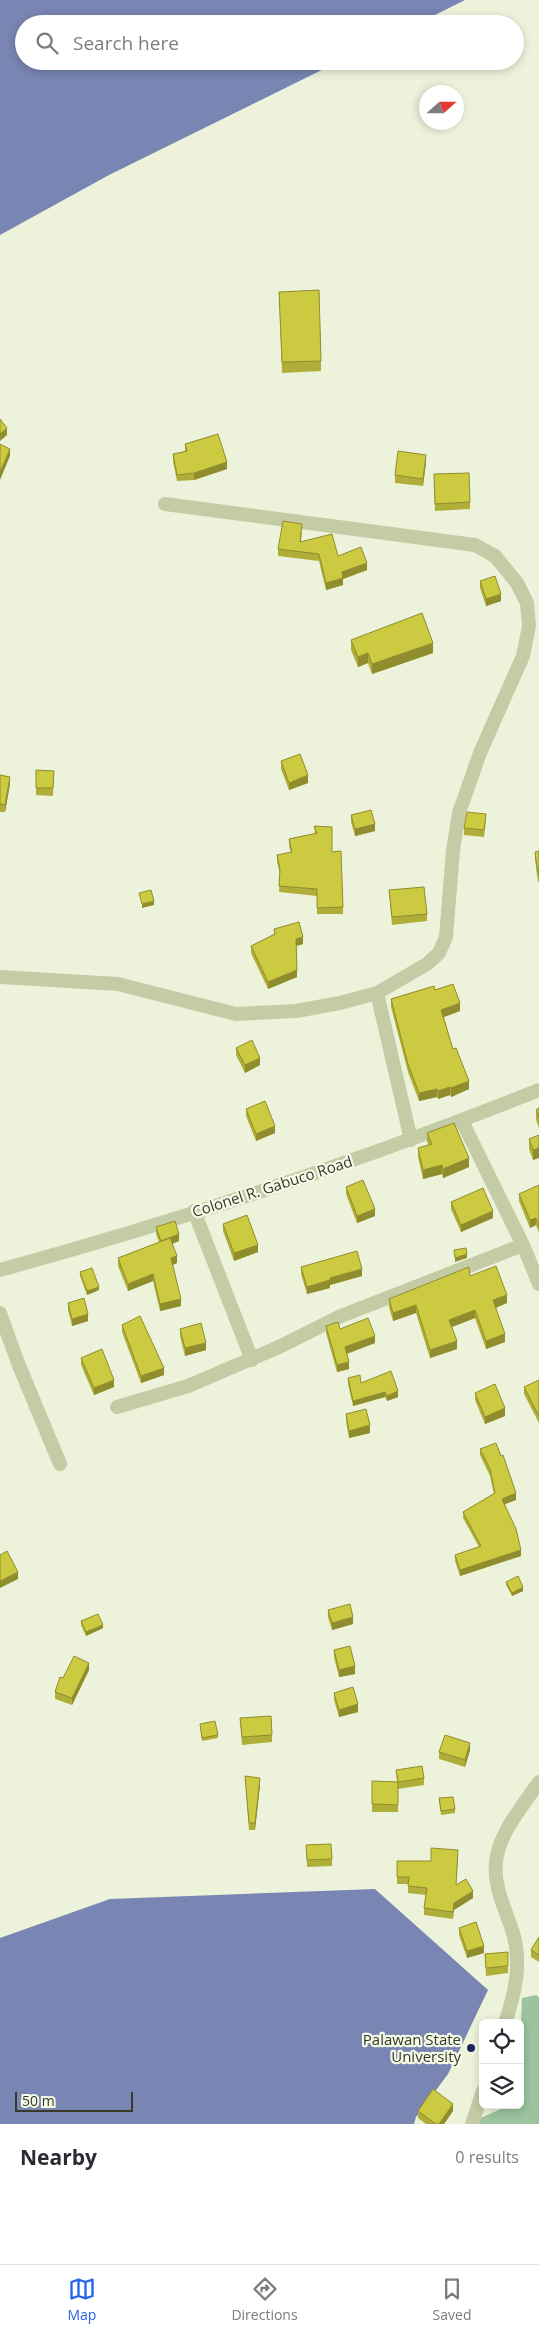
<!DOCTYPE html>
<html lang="en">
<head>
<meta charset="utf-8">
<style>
	:root { --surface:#fff; --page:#f2f2f3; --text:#2b2b33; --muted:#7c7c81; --line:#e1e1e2; --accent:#2563eb }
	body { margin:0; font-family:"Open Sans",sans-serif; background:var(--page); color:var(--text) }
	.controls { position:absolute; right:15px; bottom:15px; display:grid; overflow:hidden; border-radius:8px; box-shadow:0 2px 8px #0003 }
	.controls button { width:45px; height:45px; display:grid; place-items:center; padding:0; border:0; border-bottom:1px solid var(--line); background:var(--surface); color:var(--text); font:25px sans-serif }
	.compass { position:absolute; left:419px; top:85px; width:45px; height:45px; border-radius:50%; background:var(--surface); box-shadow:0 2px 8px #0003; rotate:69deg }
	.scale { position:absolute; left:15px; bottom:12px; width:118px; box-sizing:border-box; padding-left:5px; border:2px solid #373828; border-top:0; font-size:14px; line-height:18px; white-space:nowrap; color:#373828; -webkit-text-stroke:4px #f5fae8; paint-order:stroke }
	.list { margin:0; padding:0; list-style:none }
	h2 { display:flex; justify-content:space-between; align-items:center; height:65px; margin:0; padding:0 20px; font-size:21px }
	h2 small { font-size:16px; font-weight:400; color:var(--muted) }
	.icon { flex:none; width:28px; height:28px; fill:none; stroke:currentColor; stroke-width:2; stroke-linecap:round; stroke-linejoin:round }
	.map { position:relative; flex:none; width:539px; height:2124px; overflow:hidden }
	.search { position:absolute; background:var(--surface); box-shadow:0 2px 8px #0003; left:15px; right:15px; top:15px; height:55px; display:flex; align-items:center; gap:12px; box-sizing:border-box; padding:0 18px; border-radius:28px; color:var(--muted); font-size:19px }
	.sheet { height:140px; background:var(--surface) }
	nav { display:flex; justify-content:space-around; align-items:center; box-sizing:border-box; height:70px; border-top:1px solid var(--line); background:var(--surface); font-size:14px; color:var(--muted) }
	nav a { display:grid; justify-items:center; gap:2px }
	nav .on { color:var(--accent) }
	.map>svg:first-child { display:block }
	.green { fill:#9ac39e }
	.water { fill:#7985b2 }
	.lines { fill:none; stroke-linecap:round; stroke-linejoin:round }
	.minor { stroke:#c4cca6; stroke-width:14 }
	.wall { fill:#afae38 }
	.shaded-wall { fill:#8f8d2e }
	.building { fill:#ccca41; stroke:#8f8d2e }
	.poi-dot { fill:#1b275c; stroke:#f5fae8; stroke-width:2 }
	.labels { text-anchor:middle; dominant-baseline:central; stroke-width:4.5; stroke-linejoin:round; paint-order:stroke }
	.street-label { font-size:15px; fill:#373828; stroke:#f5fae8 }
	.poi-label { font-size:15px; fill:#373828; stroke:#f5fae8; text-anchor:end }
</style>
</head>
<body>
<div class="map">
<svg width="539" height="2124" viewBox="0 0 539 2124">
	<rect width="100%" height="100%" fill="#edf3db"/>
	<path class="green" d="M536,1995l3,2v127h-65v-3l29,-13 -1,-3h18l-1,-82 2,-3 1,-22z"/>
	<path class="water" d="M0,0h465l-48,24h-393v37h316l-231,114 -109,60z
		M375,1889l113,101 -40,84 -32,43 -2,7h-414v-186l110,-39z"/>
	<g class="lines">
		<path class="minor" d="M165,504l310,41 20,11 22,27 10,20 2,23 -6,30 -43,97 -21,60 -6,37 -7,87 -7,16 -12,11 -50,29 34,147
			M0,977l118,7 118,30 60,-3 44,-8 37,-10
			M462,1121l61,124 16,39
			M194,1211l58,149
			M0,1270c182,-50 364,-110 539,-180
			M0,1313l18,50 42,101
			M117,1407l71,-21 91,-39 62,-31 182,-71
			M505,2023c10,-29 17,-60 8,-90 -7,-23 -20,-47 -17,-71 3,-30 27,-56 43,-80
			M472,2124l11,-33"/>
	</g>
	<path class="wall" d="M279,292l42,69v10l-39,2z
		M185,444l42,25 -33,11 -17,1 -4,-20v-7l12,-2z
		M426,462l-3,24 -28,-3v-8z
		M434,482l36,20v7l-35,2z
		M302,531l-1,11 37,14 29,14 -24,9v6l-17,5 -7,-29 -41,-5v-7z
		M480,581l21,20 -15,5 -6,-18z
		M351,640l82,13 -61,21 -4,-11 -10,4 -7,-17z
		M281,761l27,22 -19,7 -8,-21z
		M36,770l18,1 -1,25 -17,-1z
		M0,775l10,9 -5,28h-5z
		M351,815l24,16 -20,5 -4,-14z
		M486,821l-2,16 -20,-2v-7z
		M314,826l18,26 11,55v7h-26v-18l-38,-4 1,-18 -3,-12v-7l14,-2 -2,-7v-7l26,-5z
		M539,851v31h-1l-3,-23v-7z
		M389,890l38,24v7l-35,4z
		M274,929l29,15 -7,2 1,31 -29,12 -17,-36v-7l23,-12z
		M391,999l69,12 -16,6 9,32 16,40 -18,8 -1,-2 -12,4 -1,-2 -18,4 -11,-29 -17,-65z
		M236,1048l24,17 -15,8 -9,-18z
		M539,1108v20l-3,-8v-10z
		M246,1109l29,24 -19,8 -10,-25z
		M427,1133l42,34 -26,11 -1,-4 -19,5 -5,-22v-9l11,-3 -2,-3z
		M539,1135l-6,25 -4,-11v-10z
		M539,1185v48l-3,-8 -6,3 -11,-27v-7z
		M346,1187l29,29 -18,7 -11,-29z
		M451,1202l42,16 -32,14 -10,-23z
		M223,1224l35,28 -24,9 -11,-30z
		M156,1227l23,14 -7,3 5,19 -5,2 9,41 -21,5 -7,-30 -25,10 -10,-25v-8l41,-16 -3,-8z
		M301,1267l61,9 -32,9v3l-23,6 -6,-20z
		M80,1272l19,18 -12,5 -7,-19z
		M470,1276l37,27 -12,5 10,34 -19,7 -11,-31 -23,9 5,22 -27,9 -14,-45 -23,8 -4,-14v-8z
		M68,1303l20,18 -16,5 -4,-16z
		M122,1325l42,50 -23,8 -19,-51z
		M326,1326l14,3 35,14 -28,11 2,15 -12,3 -11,-39z
		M180,1329l26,21 -21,6 -5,-20z
		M81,1358l33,29 -20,8 -13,-30z
		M348,1378l13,5 37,14 -11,4 -2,-4 -32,9 -5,-22z
		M539,1380v43l-15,-29v-7z
		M475,1393l30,23 -20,8 -10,-24z
		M346,1414l24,19 -21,5 -3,-17z
		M480,1449l36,51 -11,4 16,52 -61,20 -5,-15v-6l24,-8 -16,-29v-6l31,-18 -4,-18 -10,-21z
		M506,1582l17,9 -11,5 -6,-11z
		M328,1610l25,14 -21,6 -4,-13z
		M81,1621l22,7 -17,8 -5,-11z
		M334,1650l21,24 -16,3 -5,-20z
		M89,1670l-17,35 -17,-6v-7l8,-14z
		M334,1693l24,19 -19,5 -5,-17z
		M240,1718l32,17v7l-30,3z
		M200,1724l18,11v3l-16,3z
		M470,1750l-5,17 -26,-8v-7z
		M396,1770l28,8v7l-26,4v23h-26v-31l25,1z
		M245,1776l15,9 -5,45h-6z
		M439,1798l16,11v4l-14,2z
		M306,1845l26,14v7l-25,1z
		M458,1857l-2,28 17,13 -19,12 -1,9 -29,-4v-7l2,-13 -18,-2v-9h-11v-23h34z
		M459,1928l25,25 -17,5 -8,-23z
		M539,1937v25l-8,-5v-7z
		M508,1952v21l-22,3 -1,-22z
		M418,2111h35l-9,13h-18l-8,-6z"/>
	<path class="shaded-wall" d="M7,428v7l-7,6v-7z
		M10,449v7l-10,24v-8z
		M426,455v7l-3,24v-7z
		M227,462v7l-33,11v-7z
		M367,563v7l-24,9v6l-17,5v-7l16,-11z
		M501,594v7l-15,5v-7z
		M433,643v10l-61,21v-10z
		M368,653v10l-10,4v-10z
		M308,775v8l-19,7v-7z
		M10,777v7l-5,28v-7z
		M375,824v7l-20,5v-7z
		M154,901v4l-12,3v-4z
		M303,937v7l-7,2v-7z
		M297,970v7l-29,12v-7z
		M460,1003v8l-19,7v-8z
		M260,1058v7l-15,8v-8z
		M469,1081v8l-18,8v-9z
		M450,1087v8l-12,4v-8z
		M437,1089v8l-18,4v-8z
		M275,1126v7l-19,8v-7z
		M539,1148v10l-6,2v-10z
		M469,1158v9l-26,11v-9z
		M442,1165v9l-19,5v-9z
		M375,1209v7l-18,7v-7z
		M493,1211v7l-32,14v-7z
		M536,1218v7l-6,3v-8z
		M179,1234v7l-18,7v-7z
		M258,1245v7l-24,9v-8z
		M467,1254v4l-12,4v-4z
		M177,1256v7l-6,3v-8z
		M362,1269v7l-32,9v3l-23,6v-7l23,-9z
		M153,1274v7l-25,10v-7z
		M99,1287v3l-12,5v-4z
		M507,1295v8l-14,6v-9z
		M181,1299v7l-21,5v-7z
		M416,1305v8l-23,8v-8z
		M475,1310v8l-26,10v-8z
		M88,1314v7l-16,5v-7z
		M505,1334v8l-19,7v-8z
		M375,1336v7l-30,11v-7z
		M457,1341v8l-27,9v-8z
		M206,1343v7l-21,6v-8z
		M349,1362v7l-12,3v-7z
		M164,1368v7l-23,8v-7z
		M114,1380v7l-20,8v-7z
		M398,1391v6l-11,4v-5z
		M385,1392v5l-32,9v-5z
		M505,1408v8l-20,8v-7z
		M370,1425v8l-21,5v-7z
		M516,1493v7l-14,5v-6z
		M521,1550v6l-61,20v-6z
		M18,1572v7l-18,9v-7z
		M523,1587v4l-11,5v-3z
		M353,1617v7l-21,6v-7z
		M103,1625v3l-17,8v-4z
		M89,1663v7l-17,35v-7z
		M355,1666v8l-16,3v-7z
		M358,1704v8l-19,5v-7z
		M470,1743v7l-5,17v-7z
		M260,1778v7l-5,45v-7z
		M473,1891v7l-19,12 -1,9 1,-16z
		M484,1946v7l-17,5v-7z
		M453,2104v7l-9,13h-5z"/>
	<path class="building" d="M319,290l2,71 -39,1 -3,-70z
		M0,419l7,9 -7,6z
		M218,434l9,28 -33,11 -17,2 -4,-21 14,-3 -2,-7z
		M0,444l10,5 -10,23z
		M398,451l28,4 -3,24 -28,-4z
		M469,473l1,29 -35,2 -1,-30z
		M283,521l19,3 -2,18 32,-8 6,22 23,-9 6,16 -25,9 1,6 -17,5 -7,-29 -41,-5z
		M495,576l6,18 -15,5 -6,-18z
		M422,613l11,30 -61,21 -4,-11 -10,4 -7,-17z
		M300,754l8,21 -19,8 -8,-22z
		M36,770l18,1 -1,17h-17z
		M0,775l10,2 -5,28 -5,-1z
		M371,810l4,14 -20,5 -4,-14z
		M467,812l19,2 -2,16 -20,-2z
		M314,826l18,1v25l9,-1 2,56 -26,1v-19l-38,-3 1,-17 -3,-14 15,-3 -3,-13 28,-6z
		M539,851v24h-1l-3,-23z
		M424,887l3,27 -35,3 -3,-27z
		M151,890l3,11 -12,3 -3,-11z
		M299,922l4,15 -7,2 1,31 -29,12 -17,-36 24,-12 -1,-5z
		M453,984l7,19 -19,7 12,39 3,-1 13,33 -18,7 -1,-1 -12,4 -1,-2 -18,4 -11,-29 -17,-65 43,-13 1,4z
		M252,1040l8,18 -15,7 -9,-17z
		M265,1101l10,25 -19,8 -10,-25z
		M539,1108v10l-3,-8z
		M454,1123l15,35 -26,11 -1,-4 -19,5 -5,-22 14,-4 -5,-11z
		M539,1135v13l-6,2 -4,-11z
		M363,1180l12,29 -18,7 -11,-29z
		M539,1185v41l-3,-8 -6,2 -11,-26z
		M483,1188l10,23 -32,14 -10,-23z
		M247,1215l11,30 -24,8 -11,-29z
		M175,1221l4,13 -18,7 -5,-14z
		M170,1238l7,18 -6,2 10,41 -21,5 -7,-30 -25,10 -10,-26z
		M466,1248l1,6 -12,4 -1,-8z
		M357,1251l5,18 -32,9v2l-23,7 -6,-20z
		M496,1266l11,29 -14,5 12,34 -19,7 -11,-31 -26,10 8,21 -27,9 -14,-45 -23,8 -4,-14 80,-32 1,9z
		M92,1268l7,19 -12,4 -7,-19z
		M84,1298l4,16 -16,5 -4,-16z
		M140,1316l24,52 -23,8 -19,-51z
		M368,1318l7,18 -30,11 4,15 -12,3 -11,-39 12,-4 2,7z
		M201,1323l5,20 -21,5 -5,-19z
		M102,1349l12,31 -20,8 -13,-30z
		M391,1371l7,20 -11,5 -2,-4 -32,9 -5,-23 12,-3 1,8z
		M539,1380v36l-15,-29z
		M495,1384l10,24 -20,9 -10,-24z
		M366,1409l4,16 -21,6 -3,-17z
		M496,1443l5,13 2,-1 13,38 -14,6 14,30 5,21 -61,20 -5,-15 26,-9 -18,-34 32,-19 -5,-24 -10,-20z
		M7,1551l11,21 -18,9v-26z
		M518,1576l5,11 -11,6 -6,-11z
		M350,1604l3,13 -21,6 -4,-13z
		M98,1614l5,11 -17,7 -5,-11z
		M350,1646l5,20 -16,4 -5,-20z
		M74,1656l15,7 -17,35 -17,-6 5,-15 3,1z
		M353,1687l5,17 -19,6 -5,-17z
		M271,1716l1,19 -30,2 -2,-19z
		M215,1721l3,14 -16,3 -2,-14z
		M445,1735l25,8 -5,17 -26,-8z
		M422,1766l2,12 -26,4 -2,-12z
		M245,1776l15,2 -5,45h-6z
		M372,1781l26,1v23l-26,-1z
		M453,1797l2,12 -14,2 -2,-13z
		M331,1844l1,15 -25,1 -1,-15z
		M431,1848l27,2 -2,35 10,-6 7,12 -19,12 -1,9 -29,-4 3,-20 -19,-2 1,-9h-12v-16h34z
		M476,1922l8,24 -17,5 -8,-23z
		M539,1937v18l-8,-5z
		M508,1952v14l-22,2 -1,-14z
		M433,2089l20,15 -14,20h-3l-18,-13z"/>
	<circle class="poi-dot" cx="471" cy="2048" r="5"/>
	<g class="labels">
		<g class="street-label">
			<text transform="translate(272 1186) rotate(-18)">Colonel R. Gabuco Road</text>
		</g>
		<g class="poi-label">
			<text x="461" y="2039">Palawan State<tspan x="461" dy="17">University</tspan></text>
		</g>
	</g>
</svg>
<div class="controls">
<button><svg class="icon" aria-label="locate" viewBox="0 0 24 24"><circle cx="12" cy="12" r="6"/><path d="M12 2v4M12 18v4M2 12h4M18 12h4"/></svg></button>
<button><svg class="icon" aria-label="layers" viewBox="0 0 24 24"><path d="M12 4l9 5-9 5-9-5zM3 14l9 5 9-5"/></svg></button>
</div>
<svg class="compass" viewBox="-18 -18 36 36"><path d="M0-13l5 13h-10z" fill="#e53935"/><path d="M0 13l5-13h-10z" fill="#7c7c81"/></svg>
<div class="scale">50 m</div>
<div class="search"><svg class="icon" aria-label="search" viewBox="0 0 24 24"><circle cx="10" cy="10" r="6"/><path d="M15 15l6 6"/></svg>Search here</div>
</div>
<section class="sheet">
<h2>Nearby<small>0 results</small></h2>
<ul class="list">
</ul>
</section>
<nav>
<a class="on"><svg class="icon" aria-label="map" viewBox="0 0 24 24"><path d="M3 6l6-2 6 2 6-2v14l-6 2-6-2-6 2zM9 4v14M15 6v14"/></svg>Map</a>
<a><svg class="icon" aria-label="directions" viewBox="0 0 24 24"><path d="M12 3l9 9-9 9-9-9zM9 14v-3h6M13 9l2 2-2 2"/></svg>Directions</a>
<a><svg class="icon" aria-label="saved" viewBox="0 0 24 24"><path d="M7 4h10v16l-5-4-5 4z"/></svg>Saved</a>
</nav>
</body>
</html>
